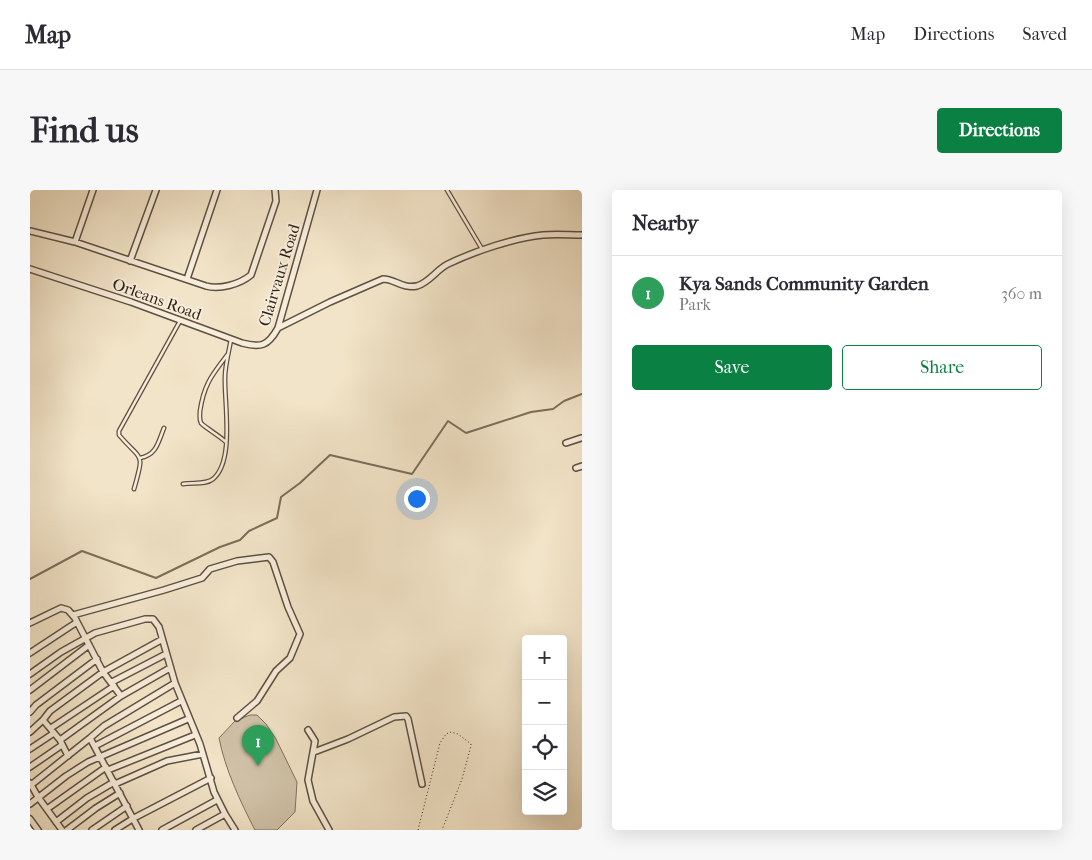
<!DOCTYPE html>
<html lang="en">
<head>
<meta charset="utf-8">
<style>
	:root { --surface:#fff; --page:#f7f7f7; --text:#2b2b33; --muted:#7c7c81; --line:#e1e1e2; --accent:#0b8043 }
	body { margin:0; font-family:"IM FELL French Canon",serif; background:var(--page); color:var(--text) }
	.controls { position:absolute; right:15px; bottom:15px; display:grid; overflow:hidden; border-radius:5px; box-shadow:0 5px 20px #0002 }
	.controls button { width:45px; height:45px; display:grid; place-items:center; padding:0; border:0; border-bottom:1px solid var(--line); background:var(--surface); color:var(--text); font:25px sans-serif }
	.you { position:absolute; left:386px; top:308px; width:18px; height:18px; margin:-12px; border:4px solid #fff; border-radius:50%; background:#1a73e8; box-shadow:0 0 0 8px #1a73e833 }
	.badge { display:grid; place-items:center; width:32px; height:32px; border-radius:50%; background:var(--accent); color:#fff; font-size:16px; font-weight:700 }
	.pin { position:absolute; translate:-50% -41px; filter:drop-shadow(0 1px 2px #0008) }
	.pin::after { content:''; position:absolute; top:26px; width:18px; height:15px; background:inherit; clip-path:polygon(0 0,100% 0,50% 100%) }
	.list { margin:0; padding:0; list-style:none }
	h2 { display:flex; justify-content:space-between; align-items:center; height:65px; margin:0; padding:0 20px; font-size:21px }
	h2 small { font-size:16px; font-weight:400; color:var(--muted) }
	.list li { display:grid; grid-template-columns:32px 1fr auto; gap:15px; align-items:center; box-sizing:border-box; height:75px; padding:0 20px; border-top:1px solid var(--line) }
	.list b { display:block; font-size:19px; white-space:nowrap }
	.list p { margin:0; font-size:16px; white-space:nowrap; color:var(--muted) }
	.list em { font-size:16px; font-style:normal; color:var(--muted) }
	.actions { display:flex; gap:10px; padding:15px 20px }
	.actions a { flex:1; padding:11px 0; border:1px solid var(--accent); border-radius:5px; text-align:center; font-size:18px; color:var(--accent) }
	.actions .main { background:var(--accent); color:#fff }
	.icon { flex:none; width:28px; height:28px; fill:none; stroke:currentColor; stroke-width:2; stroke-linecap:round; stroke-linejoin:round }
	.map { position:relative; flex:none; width:552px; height:640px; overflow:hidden; border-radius:5px }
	header { display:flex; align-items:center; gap:30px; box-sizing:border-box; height:70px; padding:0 25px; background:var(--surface); border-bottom:1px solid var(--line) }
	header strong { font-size:24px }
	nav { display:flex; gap:28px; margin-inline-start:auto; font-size:18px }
	.intro { display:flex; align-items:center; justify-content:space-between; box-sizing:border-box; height:120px; padding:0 30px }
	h1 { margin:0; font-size:35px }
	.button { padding:12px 22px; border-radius:5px; background:var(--accent); color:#fff; font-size:18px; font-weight:700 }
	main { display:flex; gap:30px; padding:0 30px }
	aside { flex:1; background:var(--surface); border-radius:5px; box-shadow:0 5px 20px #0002 }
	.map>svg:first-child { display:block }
	.green { fill:#d1c3a9; stroke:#7f715e }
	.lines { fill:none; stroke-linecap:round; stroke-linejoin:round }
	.stream { stroke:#7b6d5a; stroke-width:2 }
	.service-casing { stroke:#5e5040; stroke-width:5 }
	.minor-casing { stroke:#5e5040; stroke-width:8 }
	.path { stroke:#2d1f13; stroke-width:1; stroke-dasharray:1 2.5; stroke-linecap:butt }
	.service { stroke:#f7eddb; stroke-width:2.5 }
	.minor { stroke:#f7eddb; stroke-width:5 }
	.labels { text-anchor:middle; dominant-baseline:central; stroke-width:4; stroke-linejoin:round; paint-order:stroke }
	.street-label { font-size:16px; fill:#2d1f13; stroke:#f7eddb }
</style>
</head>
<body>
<header>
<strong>Map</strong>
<nav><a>Map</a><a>Directions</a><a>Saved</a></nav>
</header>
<div class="intro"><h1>Find us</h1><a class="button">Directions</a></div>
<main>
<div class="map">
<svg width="552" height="640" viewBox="0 0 552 640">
	<rect width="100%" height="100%" fill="#f2e4c8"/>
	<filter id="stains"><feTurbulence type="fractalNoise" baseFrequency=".004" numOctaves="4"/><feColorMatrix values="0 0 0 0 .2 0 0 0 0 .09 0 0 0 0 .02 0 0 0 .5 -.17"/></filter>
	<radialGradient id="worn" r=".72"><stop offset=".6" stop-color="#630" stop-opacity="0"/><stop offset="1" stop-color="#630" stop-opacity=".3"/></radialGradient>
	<path class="green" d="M220,525h7l9,9 10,15 21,43 -2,30 -18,18h-22c-15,-29 -30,-61 -36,-92l16,-17z"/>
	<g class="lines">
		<path class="stream" d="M0,389l52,-28 74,27 64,-31 20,-7 9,-9 28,-13 4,-21 19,-14 30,-28 82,19 36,-53 18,12 65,-21 22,-3 11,-8 18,-7"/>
		<defs>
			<path id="service" d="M417,0l35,59
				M196,252c-5,-5 -23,-16 -25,-19 -2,-4 -1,-8 -1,-12 4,-27 12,-36 28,-57
				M110,268c17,-3 18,-16 24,-30
				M153,294c9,-2 23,1 30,-5 22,-18 11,-77 12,-102 0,-12 4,-25 6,-38
				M104,299c11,-38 8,-27 -15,-54v-4l61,-110"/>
			<path id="minor" d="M0,41l45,11 131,44c14,4 34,-2 45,-11l25,-74 -1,-11
				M45,52l18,-52
				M100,71l26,-71
				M0,79l101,33 111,41c19,5 26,3 36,-15l39,-138
				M157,89l30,-89
				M248,138l52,-26 53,-23c12,0 19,10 34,7 13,-4 19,-16 31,-22 27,-13 66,-26 95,-29 13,-1 26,0 39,0
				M536,253l15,-5
				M546,278l6,-2
				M43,425l91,-25 38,-12 8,-9 27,-8 32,-4 4,5 15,45 12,27 -10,24 -14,13 -19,30 -20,17
				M0,433l31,-15 7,2 7,8 28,54 18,24
				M0,463l47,-31
				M0,484l31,-22 34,-19 50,-14h8l6,8 16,56 25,61 14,48 11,22 10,16
				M82,492l54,-28
				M0,500l59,-45
				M0,522l6,-7 61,-46
				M13,530l17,20 8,16
				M21,538l63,-42
				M278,540l7,11 -7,39 5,21 16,29
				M0,542l13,-12 7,-9 53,-39 58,-32
				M60,548l49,92
				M30,550l61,-44 49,-28
				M65,556l86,-45
				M0,559l24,-16
				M284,562l34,-13 46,-22 12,-1 2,3 14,65
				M0,577l32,-22
				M78,580l87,-35
				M0,593l8,14 24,33
				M85,594l52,-23 36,-7
				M1,595l59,-47 14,-12 71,-43
				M0,614l36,-28 22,-14 100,-43
				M17,619l59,-42
				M0,629l8,11
				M26,632l31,-24 27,-16
				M37,640l29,-22 24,-15
				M62,640l35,-24
				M85,640l19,-12 77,-40
				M132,640l55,-30
				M166,640l29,-16"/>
		</defs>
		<use href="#service" class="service-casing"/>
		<use href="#minor" class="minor-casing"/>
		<path class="path" d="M388,640l22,-87 6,-9 5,-2 7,2 13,10v2l-9,33 -20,51"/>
		<use href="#service" class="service"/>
		<use href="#minor" class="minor"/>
	</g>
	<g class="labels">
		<g class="street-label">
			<text transform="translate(249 85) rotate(-73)">Clairvaux Road</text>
			<text transform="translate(127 109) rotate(20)">Orleans Road</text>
		</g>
	</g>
	<rect width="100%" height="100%" filter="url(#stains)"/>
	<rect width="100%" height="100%" fill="url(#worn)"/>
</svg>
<div class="controls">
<button>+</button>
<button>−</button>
<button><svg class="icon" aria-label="locate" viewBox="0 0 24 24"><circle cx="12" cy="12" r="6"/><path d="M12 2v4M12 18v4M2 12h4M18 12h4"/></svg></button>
<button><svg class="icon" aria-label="layers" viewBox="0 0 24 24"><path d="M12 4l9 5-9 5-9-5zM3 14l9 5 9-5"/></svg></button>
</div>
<div class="you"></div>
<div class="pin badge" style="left:228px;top:576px;background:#2e9e5b">1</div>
</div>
<aside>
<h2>Nearby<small></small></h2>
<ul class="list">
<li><span class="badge" style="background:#2e9e5b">1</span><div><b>Kya Sands Community Garden</b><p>Park</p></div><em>360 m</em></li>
</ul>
<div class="actions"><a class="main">Save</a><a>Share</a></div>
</aside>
</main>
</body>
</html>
